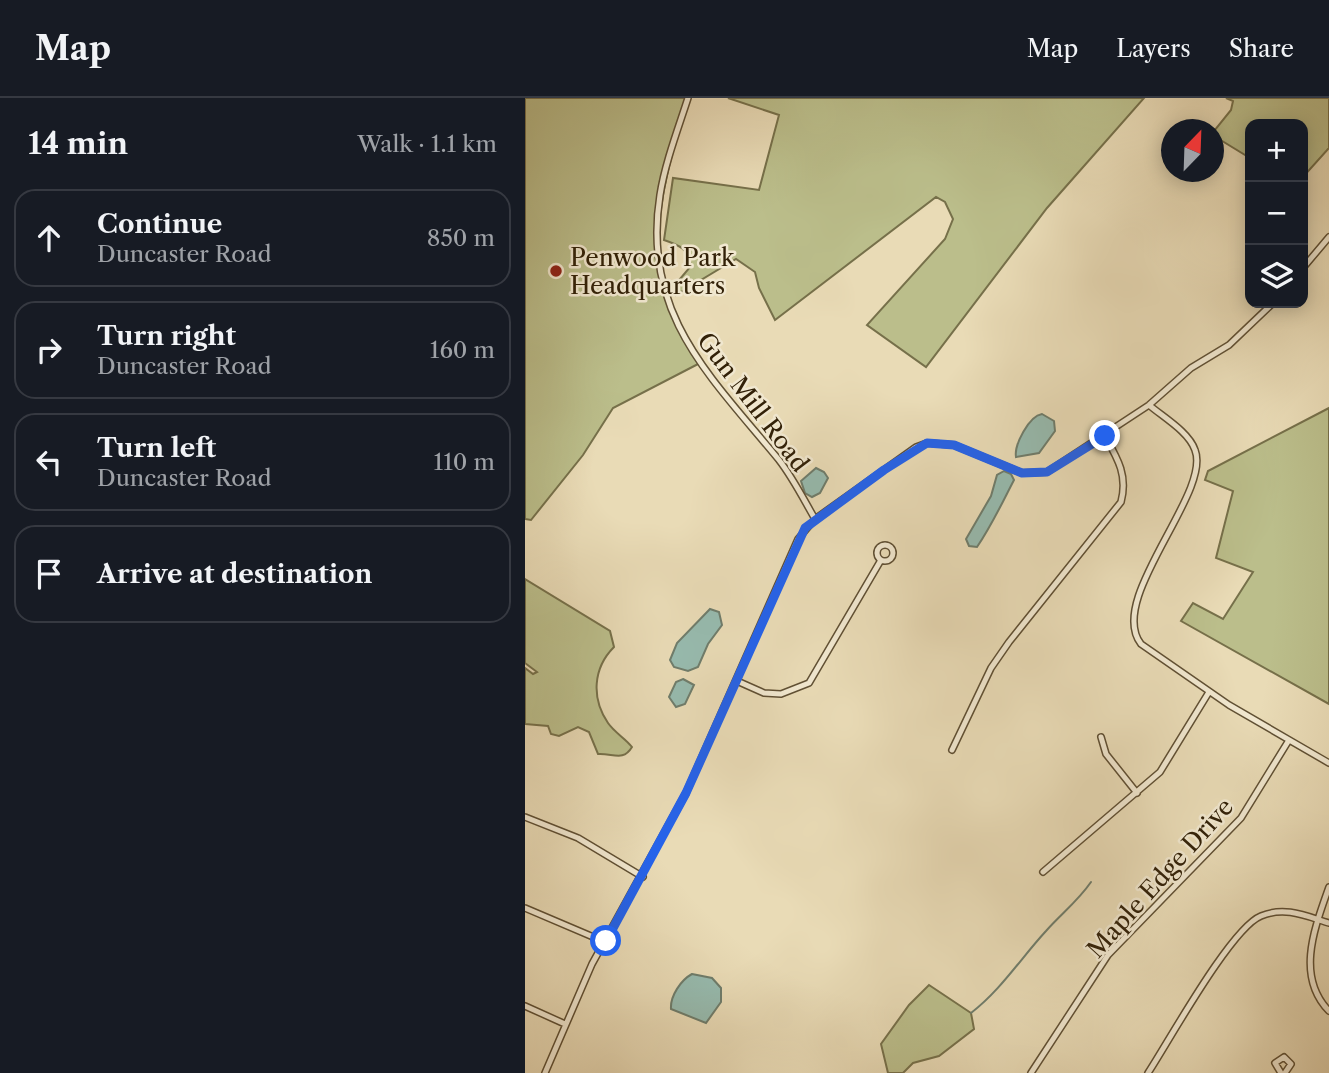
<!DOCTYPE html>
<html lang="en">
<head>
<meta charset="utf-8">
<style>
	:root { --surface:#171b24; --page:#242831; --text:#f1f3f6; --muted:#9ea1a6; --line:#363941 }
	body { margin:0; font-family:"Libre Caslon Text",serif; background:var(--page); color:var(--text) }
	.controls { position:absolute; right:21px; top:21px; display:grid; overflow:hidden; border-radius:14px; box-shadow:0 4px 18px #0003 }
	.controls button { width:63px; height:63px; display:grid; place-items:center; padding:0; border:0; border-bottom:2px solid var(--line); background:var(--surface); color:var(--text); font:35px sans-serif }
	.compass { position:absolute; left:636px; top:21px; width:63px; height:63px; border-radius:50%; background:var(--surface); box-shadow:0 4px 18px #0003; rotate:23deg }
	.stop { position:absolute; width:21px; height:21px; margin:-16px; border:5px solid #2563eb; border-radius:50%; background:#fff }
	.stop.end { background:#2563eb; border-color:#fff; box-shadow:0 2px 7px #0008 }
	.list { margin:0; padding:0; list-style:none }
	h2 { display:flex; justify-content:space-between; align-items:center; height:91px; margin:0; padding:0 28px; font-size:30px }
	h2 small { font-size:23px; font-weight:400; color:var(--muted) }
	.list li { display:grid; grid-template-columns:46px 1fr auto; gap:21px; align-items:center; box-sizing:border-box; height:98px; margin:0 14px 14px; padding:0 14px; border:2px solid var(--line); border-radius:21px }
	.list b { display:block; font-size:26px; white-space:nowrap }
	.list p { margin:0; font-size:23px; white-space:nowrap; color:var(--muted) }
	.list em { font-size:23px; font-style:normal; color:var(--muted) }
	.icon { flex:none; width:38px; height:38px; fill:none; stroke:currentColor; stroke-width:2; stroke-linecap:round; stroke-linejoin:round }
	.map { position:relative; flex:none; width:804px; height:975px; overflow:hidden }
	header { display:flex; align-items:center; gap:42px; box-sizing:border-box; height:98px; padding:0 35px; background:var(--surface); border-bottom:2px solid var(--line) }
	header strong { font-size:33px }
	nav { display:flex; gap:38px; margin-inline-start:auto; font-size:24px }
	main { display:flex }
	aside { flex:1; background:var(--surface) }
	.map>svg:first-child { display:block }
	.green { fill:#bbbe8b; stroke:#76704a; stroke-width:2 }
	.water { fill:#97bbaf; stroke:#6f7d6c; stroke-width:2 }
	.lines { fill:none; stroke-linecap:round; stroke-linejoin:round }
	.stream { stroke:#6f7d6c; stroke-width:2 }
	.minor-casing { stroke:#605034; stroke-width:8 }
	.minor { stroke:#f1e8d0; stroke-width:5 }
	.route { stroke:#2563eb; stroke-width:9 }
	.poi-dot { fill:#8f2418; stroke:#f1e8d0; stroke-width:2.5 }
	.labels { text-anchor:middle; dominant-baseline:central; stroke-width:5; stroke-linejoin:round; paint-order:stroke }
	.poi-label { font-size:24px; fill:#322108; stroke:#f1e8d0; text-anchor:start }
	.street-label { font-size:24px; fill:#322108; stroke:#f1e8d0 }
</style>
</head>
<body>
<header>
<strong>Map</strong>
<nav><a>Map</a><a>Layers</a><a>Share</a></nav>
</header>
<main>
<aside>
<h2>14 min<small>Walk · 1.1 km</small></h2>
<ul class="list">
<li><svg class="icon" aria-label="ahead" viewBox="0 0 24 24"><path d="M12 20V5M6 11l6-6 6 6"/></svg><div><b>Continue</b><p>Duncaster Road</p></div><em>850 m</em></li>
<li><svg class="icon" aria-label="right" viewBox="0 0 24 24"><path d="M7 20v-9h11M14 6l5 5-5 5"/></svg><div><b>Turn right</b><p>Duncaster Road</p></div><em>160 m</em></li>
<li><svg class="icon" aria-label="left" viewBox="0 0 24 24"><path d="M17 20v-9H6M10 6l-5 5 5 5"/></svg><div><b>Turn left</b><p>Duncaster Road</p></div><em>110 m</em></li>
<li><svg class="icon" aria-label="arrive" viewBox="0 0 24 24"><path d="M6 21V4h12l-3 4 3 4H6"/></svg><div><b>Arrive at destination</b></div></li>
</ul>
</aside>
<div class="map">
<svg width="804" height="975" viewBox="0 0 804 975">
	<rect width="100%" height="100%" fill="#e9dbb6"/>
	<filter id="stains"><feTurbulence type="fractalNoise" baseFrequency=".00286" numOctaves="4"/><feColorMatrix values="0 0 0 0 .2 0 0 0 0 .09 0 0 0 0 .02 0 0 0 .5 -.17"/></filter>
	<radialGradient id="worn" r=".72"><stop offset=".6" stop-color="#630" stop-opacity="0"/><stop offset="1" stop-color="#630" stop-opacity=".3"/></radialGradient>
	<path class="green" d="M0,0h163c-30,103 -51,168 12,265l-87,45 -30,47 -52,65 -6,-1z
		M203,0h416l-97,110 -121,159 -59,-42 78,-86 8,-20 -8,-17 -9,-5 -161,123 -16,-32 -4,-16 -19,-13 -60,36 -2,-9 17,-20c-2,-17 -12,-21 -27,-26l9,-62 86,12 20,-75z
		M701,0h103v50l-26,29v-53h-53v34l-36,-22v-5l17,-21 2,-9z
		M804,310v296l-148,-83 12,-18 30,16 30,-47 -37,-14 17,-67 -28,-11 3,-9z
		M0,481l85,52 4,16c-21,21 -23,51 -6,76 7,10 17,15 24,24 -9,15 -19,6 -34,7l-9,-22 -11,-5 -19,9 -8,-2 -3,-8 -23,-2v-56l8,6 4,-2 -12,-9z
		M404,887l42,28 3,16 -35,27 -26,7 -10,10h-15l-7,-29 28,-39z"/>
	<path class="water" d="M517,316l12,7 1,10 -16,22 -23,4c-2,-12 13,-41 26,-43z
		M291,370l8,4 4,6 -8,15 -8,4 -7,-4 -4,-12z
		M479,373l7,3 3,6c-12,23 -22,45 -37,67l-8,-1 -3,-7 25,-43 6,-21z
		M185,511l9,3 3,13 -14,19 -10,23 -10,4 -14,-4 -4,-7 7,-17z
		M158,581l11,6 -9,19 -9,3 -7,-10 7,-15z
		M167,876l20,4 9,10v14l-15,21 -35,-14c-1,-13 10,-29 21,-35z"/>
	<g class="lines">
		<path class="stream" d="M446,915c30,-23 50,-55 75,-82 15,-17 32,-30 45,-49"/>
		<defs>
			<path id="minor" d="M163,0c-10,31 -23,65 -28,97 -19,119 51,182 119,265 14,18 25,40 36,59
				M778,170l26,-31
				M624,307c14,12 40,27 46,45 17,43 -89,149 -54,194l88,61 100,58
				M352 455a8 8 0 1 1 16 0a8 8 0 1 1-16 0Z
				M212,583l27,12 17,1 28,-11 72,-123
				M576,639l5,17 31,39
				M427,652l39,-82 18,-26 112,-140c7,-26 -3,-43 -16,-66
				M0,719l53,21 65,39
				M518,774l117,-100 49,-80
				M804,789c-14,40 -34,89 0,124
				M0,810l80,34
				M0,908l40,18
				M20,975l47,-109 94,-171 112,-254 17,-20 101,-72 11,-4 27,2 68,28 25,-1 102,-67 42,-37 38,-23 44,-42
				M506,975l77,-118 133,-137 48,-78
				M623,975c21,-32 83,-145 113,-157 24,-10 45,0 68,7
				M756,975l-6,-10 9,-6 7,7 -6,9"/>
		</defs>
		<use href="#minor" class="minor-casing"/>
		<use href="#minor" class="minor"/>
	</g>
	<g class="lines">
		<path class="route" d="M81,843l80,-148 119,-265 79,-58 43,-27 27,2 68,28 25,-1 58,-36"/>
	</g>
	<circle class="poi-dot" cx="31" cy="173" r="7"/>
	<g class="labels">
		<g class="poi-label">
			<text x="45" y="159">Penwood Park<tspan x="45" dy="28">Headquarters</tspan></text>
		</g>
		<g class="street-label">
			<text transform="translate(228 304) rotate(53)">Gun Mill Road</text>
			<text transform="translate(635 780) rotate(-48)">Maple Edge Drive</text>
		</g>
	</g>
	<rect width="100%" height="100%" filter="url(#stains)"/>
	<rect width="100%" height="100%" fill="url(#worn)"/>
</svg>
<div class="controls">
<button>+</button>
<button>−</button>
<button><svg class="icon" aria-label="layers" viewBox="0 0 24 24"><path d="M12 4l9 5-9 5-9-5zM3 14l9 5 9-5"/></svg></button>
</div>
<svg class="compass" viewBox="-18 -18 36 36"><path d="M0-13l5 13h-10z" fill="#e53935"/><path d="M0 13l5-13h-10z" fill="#9ea1a6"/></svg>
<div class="stop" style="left:81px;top:843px"></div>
<div class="stop end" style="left:580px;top:338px"></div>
</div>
</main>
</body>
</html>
